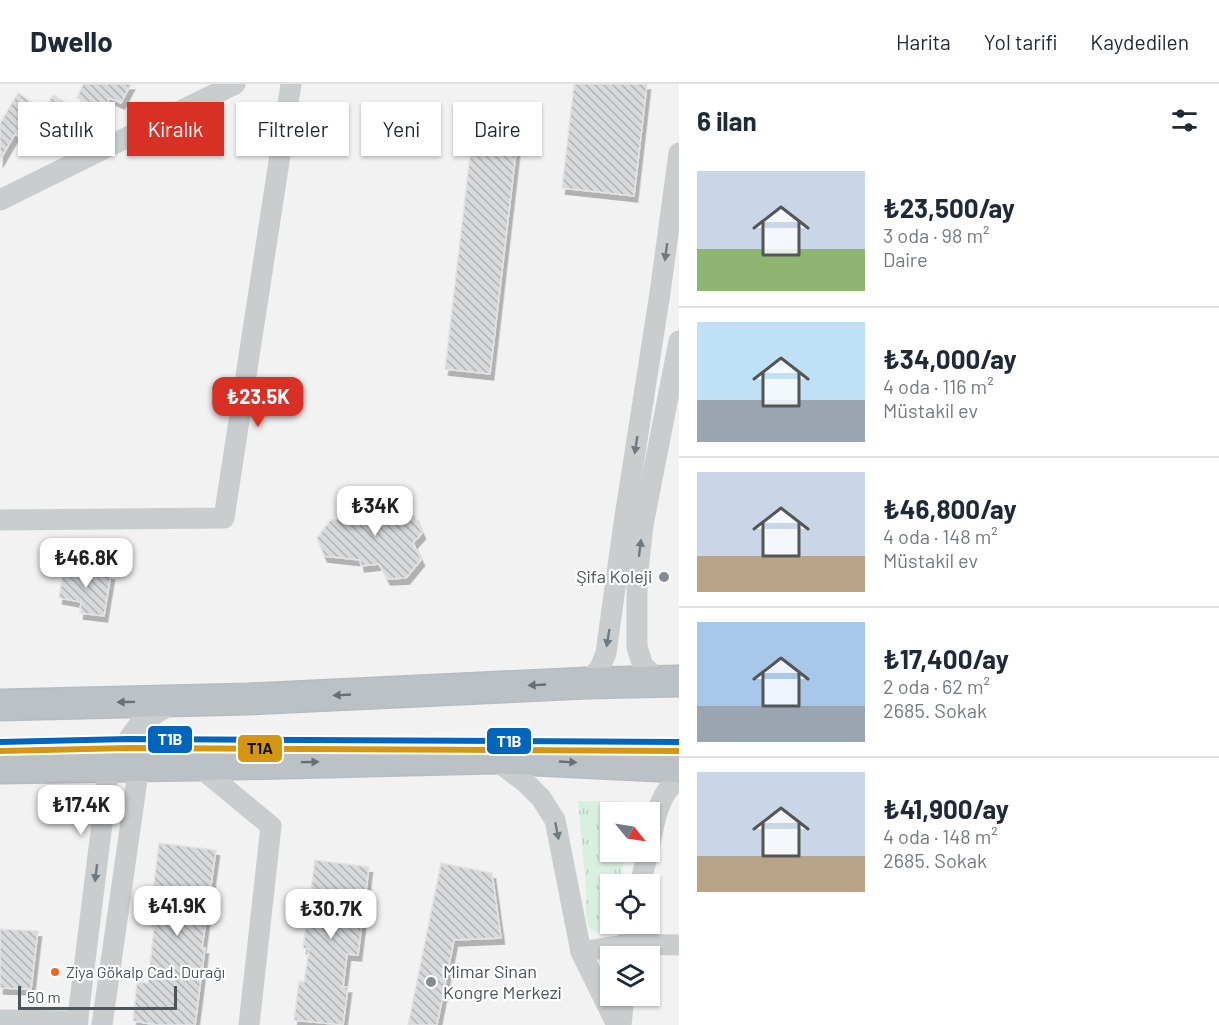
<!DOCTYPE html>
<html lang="tr">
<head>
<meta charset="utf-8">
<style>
	:root { --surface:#fff; --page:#f2f2f3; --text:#1f2937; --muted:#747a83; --line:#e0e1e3; --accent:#d93025 }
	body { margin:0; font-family:Barlow,sans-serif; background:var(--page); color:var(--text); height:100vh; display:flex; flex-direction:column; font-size:22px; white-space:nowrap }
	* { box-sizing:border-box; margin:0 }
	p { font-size:20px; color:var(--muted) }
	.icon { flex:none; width:33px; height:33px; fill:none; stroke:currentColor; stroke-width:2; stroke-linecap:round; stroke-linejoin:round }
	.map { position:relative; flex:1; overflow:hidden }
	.sheet { display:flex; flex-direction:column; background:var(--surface); width:540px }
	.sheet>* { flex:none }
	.banner { position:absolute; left:18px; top:18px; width:570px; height:54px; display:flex; gap:12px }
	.needle { width:39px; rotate:120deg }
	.tools { position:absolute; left:600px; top:718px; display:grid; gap:12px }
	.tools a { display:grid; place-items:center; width:60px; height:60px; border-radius:0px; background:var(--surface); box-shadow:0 2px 4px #0004; font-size:30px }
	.scale { position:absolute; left:18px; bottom:15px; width:159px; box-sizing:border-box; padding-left:6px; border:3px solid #4a555d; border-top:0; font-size:16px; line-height:21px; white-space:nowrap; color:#4a555d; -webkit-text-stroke:4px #fff; paint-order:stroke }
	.price { position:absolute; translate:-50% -51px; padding:0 14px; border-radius:12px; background:#fff; color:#222; font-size:20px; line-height:39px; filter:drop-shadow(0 2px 3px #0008) }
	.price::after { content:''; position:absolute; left:50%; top:36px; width:18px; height:14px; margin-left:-9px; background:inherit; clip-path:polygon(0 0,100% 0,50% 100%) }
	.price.on { background:var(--accent); color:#fff }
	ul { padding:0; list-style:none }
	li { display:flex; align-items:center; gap:18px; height:150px; padding:0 18px }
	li+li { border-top:2px solid var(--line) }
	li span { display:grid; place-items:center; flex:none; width:168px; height:120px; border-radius:0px; color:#555 }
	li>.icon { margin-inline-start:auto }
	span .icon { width:72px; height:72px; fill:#fffc; stroke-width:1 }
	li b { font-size:26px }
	h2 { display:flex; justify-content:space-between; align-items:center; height:72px; padding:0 18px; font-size:26px }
	.tag { padding:0 21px; border-radius:0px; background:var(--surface); box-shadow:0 2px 4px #0004; font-size:21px; line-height:54px }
	.tag.on { background:var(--accent); color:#fff }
	header { display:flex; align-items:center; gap:36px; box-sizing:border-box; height:84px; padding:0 30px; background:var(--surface); border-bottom:2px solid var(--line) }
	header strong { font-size:28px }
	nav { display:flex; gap:33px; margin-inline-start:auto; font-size:21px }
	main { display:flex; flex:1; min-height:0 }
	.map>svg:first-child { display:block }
	.grass { fill:url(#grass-tufts) }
	.building { fill:url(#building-back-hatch); stroke:#e4e4e5; stroke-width:1.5; filter:url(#shadow) }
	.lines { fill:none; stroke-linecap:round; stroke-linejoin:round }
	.highway-casing { stroke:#b7bcc0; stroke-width:33 }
	.minor { stroke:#cacdce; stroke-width:21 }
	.highway { stroke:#bcc1c5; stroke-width:30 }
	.tram-1-casing { stroke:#fff; stroke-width:10 }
	.tram-2-casing { stroke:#fff; stroke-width:10 }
	.tram-1 { stroke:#0065bd; stroke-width:6 }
	.tram-2 { stroke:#d49613; stroke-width:6 }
	.oneway { fill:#70797f }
	.oneway2 { fill:#667077 }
	.poi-dot { fill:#858c91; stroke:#fff; stroke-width:2 }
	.bus-dot { fill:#f26522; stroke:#fff; stroke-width:2 }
	.labels { text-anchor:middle; stroke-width:4.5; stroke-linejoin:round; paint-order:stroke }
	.bus-label { font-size:16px; fill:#4a555d; stroke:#fff; text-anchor:start }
	.poi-label { font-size:18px; fill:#4a555d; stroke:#fff; text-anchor:end }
	.line-badge { stroke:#fff; stroke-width:2 }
	.badge-label { font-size:16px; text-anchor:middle; font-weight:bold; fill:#fff }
	.pale-badge-label { font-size:16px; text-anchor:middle; font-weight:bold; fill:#111 }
</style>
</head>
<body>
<header>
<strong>Dwello</strong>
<nav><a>Harita</a><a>Yol tarifi</a><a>Kaydedilen</a></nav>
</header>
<main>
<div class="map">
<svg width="679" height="941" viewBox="0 0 679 941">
	<defs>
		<pattern id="grass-tufts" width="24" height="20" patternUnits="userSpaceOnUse" patternTransform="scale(1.5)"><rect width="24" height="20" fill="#d9efe1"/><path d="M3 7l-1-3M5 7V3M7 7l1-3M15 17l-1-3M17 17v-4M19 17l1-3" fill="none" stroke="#bccfc3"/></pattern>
		<pattern id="building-back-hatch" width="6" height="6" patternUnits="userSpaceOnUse" patternTransform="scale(1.5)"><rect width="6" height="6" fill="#d8d9db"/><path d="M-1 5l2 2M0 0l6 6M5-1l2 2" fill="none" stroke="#b1b3b5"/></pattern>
		<filter id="shadow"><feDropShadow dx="3.5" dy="6" stdDeviation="0" flood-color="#0004"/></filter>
	</defs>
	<rect width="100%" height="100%" fill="#f2f2f2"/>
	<polygon class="grass" points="578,717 636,718 633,729 610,729 610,768 626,768 619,801 610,801 611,840 608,845 602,849 595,848 589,843 586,832 586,803"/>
	<g class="building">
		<polygon points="83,0 131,0 121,19 110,14 102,28 77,14"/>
		<polygon points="574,0 647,0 634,112 562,104"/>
		<polygon points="18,9 44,25 53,11 67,19 48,50 36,43 27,57 15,50 0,76 0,39"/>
		<polygon points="474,37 519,42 490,290 445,285"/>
		<polygon points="401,411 402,431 414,431 422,449 413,459 421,476 406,494 387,495 379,480 361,482 360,476 324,472 317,454 330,436 344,435 352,423 368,426 378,412"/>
		<polygon points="64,482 111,490 104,532 80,529 81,518 59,514"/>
		<polygon points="159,759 216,766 202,864 205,864 195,941 157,941 133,937 137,898 148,899 154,844 151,843 154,799"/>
		<polygon points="315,776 369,783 358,871 347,870 343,903 348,903 343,941 294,936 299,897 304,898 309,865 303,864"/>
		<polygon points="441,779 492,789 501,854 454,856 437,941 408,941"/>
		<polygon points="0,845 38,847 31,905 0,904"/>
	</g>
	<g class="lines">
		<defs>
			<g id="highway">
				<polyline points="0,621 248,615 587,599 679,597"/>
				<polyline points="0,684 197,681 493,674 679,683"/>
			</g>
		</defs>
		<use href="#highway" class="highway-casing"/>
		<g class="minor">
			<polyline points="0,116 235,0"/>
			<polyline points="0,436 224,434 291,0"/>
			<polyline points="661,597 643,582 637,563 637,496 643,441 679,257"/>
			<polyline points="587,599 600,584 606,569 624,439 660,209 679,69"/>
			<polyline points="493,674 526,699 541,714 555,736 581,868 617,941"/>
			<polyline points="197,681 271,742 249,941"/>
			<path d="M650,760C654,739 659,707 679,696"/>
			<polyline points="640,801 648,768"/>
			<polyline points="581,868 629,860 679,861"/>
			<polyline points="628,872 631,840"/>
			<polyline points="0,936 78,937"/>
			<polyline points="77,941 109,683 140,639 175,618"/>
			<polyline points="102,941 139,682"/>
			<polyline points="621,941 624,912"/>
		</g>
		<use href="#highway" class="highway"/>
		<defs>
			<polyline id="tram-1" points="0,658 128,655 679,658"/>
			<polyline id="tram-2" points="0,667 128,664 679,667"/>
		</defs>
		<use href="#tram-1" class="tram-1-casing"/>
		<use href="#tram-2" class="tram-2-casing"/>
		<use href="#tram-1" class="tram-1"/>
		<use href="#tram-2" class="tram-2"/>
	</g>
	<defs><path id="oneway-solid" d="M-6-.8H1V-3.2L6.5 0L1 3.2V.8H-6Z" transform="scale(1.5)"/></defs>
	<g class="oneway">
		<use href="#oneway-solid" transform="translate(666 168) rotate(98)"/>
		<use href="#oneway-solid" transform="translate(636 361) rotate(99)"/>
		<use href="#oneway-solid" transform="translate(640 464) rotate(-83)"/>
		<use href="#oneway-solid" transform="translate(608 554) rotate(99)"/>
		<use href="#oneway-solid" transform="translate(557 747) rotate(79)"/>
		<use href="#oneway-solid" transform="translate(96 789) rotate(97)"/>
	</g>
	<g class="oneway2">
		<use href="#oneway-solid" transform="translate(537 601) rotate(177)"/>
		<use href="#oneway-solid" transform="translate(342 611) rotate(177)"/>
		<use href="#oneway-solid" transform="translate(126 618) rotate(179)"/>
		<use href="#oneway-solid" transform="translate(310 678) rotate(-1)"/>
		<use href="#oneway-solid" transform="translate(568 678) rotate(3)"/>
	</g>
	<g class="poi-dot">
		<circle cx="664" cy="493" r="6"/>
		<circle cx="431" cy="898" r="6"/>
	</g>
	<circle class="bus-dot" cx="55" cy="888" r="5"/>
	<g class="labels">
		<g class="bus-label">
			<text x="66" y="894">Ziya Gökalp Cad. Durağı</text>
		</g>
		<g class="poi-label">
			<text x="652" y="499">Şifa Koleji</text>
			<text x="443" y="894" text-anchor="start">Mimar Sinan<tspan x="443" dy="21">Kongre Merkezi</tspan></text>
		</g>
	</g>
	<g class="line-badge">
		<rect x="147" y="641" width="46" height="29" rx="6" fill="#0065bd"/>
		<rect x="486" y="643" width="46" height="28" rx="6" fill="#0065bd"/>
		<rect x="237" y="650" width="46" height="29" rx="6" fill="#d49613"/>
	</g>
	<g class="badge-label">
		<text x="170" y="661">T1B</text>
		<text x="509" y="663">T1B</text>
	</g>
	<g class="pale-badge-label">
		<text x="260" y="670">T1A</text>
	</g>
</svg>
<div class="tools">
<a><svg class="needle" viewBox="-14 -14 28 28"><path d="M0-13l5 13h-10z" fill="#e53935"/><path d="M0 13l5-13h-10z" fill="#747a83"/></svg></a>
<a><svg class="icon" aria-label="locate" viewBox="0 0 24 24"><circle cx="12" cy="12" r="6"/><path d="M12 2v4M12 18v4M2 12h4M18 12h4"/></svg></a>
<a><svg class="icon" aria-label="layers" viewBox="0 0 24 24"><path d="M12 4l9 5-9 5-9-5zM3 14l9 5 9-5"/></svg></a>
</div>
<div class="scale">50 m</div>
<b class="price on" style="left:258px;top:344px">₺23.5K</b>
<b class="price" style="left:375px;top:453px">₺34K</b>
<b class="price" style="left:86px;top:505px">₺46.8K</b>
<b class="price" style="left:81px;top:752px">₺17.4K</b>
<b class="price" style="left:177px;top:853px">₺41.9K</b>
<b class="price" style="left:331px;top:856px">₺30.7K</b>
<div class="banner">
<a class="tag">Satılık</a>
<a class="tag on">Kiralık</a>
<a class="tag">Filtreler</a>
<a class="tag">Yeni</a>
<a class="tag">Daire</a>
</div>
</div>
<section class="sheet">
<h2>6 ilan<svg class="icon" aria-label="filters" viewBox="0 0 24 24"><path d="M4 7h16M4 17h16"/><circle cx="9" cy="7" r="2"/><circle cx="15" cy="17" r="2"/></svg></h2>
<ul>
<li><span style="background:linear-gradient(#c9d6e8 65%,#8fb573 0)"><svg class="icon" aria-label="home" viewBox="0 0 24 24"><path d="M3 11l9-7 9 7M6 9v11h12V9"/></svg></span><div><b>₺23,500/ay</b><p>3 oda · 98 m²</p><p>Daire</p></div></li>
<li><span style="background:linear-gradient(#bfe0f5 65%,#9aa5b1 0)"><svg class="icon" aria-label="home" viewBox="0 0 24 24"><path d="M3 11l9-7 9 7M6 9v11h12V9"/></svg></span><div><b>₺34,000/ay</b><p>4 oda · 116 m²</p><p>Müstakil ev</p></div></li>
<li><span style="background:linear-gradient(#c9d6e8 70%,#b9a48a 0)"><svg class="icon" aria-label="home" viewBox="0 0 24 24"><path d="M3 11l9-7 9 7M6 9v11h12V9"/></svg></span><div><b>₺46,800/ay</b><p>4 oda · 148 m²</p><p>Müstakil ev</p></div></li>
<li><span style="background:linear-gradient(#a9c7e8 70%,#9aa5b1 0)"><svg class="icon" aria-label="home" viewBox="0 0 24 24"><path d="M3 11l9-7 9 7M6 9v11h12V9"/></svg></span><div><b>₺17,400/ay</b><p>2 oda · 62 m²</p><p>2685. Sokak</p></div></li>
<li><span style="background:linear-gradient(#c9d6e8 70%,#b9a48a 0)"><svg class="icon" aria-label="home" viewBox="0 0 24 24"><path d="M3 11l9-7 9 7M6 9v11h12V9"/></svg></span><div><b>₺41,900/ay</b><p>4 oda · 148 m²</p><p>2685. Sokak</p></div></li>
</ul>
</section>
</main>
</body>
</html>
